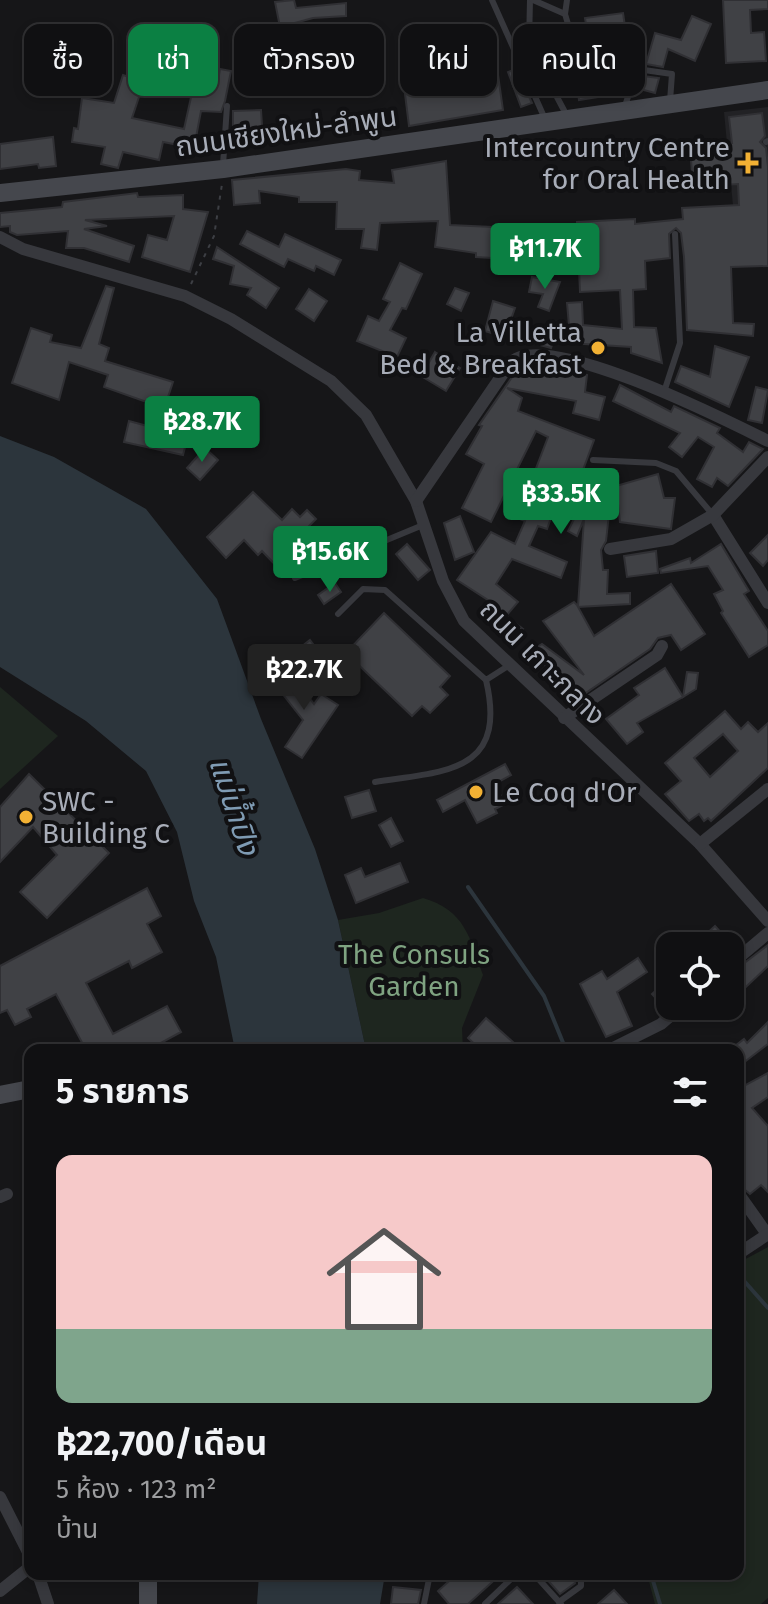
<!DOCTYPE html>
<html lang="th">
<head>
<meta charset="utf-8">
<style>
	:root { --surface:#101012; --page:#1e1e20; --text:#f1f3f6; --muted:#9c9d9f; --line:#303032; --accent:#0b8043 }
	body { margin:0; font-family:"Fira Sans","Noto Sans Thai",sans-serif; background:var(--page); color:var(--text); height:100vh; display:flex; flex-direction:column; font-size:30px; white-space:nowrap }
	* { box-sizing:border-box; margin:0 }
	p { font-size:26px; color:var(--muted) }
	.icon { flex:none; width:44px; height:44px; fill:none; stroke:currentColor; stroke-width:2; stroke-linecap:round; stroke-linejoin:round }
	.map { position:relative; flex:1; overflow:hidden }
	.drawer { position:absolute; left:24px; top:1044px; width:720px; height:536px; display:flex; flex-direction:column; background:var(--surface); border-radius:16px; box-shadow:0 4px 12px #0003,0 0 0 2px var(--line) }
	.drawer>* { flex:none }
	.banner { position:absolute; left:24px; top:24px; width:720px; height:72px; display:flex; gap:16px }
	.tools { position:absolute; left:656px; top:932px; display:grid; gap:16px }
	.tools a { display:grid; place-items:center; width:88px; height:88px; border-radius:16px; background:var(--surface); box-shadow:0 4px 12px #0003,0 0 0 2px var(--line); font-size:40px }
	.price { position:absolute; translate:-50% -68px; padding:0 18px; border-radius:8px; background:var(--accent); color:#fff; font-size:26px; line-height:52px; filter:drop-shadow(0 2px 4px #0008) }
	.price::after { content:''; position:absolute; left:50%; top:48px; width:24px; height:18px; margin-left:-12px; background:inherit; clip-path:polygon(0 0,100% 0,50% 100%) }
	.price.on { background:#222; color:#fff }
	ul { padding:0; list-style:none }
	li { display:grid; align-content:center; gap:16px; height:424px; padding:0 32px }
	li+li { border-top:2px solid var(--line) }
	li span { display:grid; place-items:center; height:248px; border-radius:16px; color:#555 }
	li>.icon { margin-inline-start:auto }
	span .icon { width:144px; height:144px; fill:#fffc; stroke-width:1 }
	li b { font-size:34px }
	h2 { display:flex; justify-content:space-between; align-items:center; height:96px; padding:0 32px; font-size:34px }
	.chip { padding:0 28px; border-radius:16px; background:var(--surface); box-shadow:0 4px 12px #0003,0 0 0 2px var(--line); font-size:28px; line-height:72px }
	.chip.on { background:var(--accent); color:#fff }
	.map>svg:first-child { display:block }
	.built { fill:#222225 }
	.green { fill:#1e261f }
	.water { fill:#2c353c }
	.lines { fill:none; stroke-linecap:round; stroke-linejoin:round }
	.stream { stroke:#2c353c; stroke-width:4 }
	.building { fill:#404145; stroke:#303034; stroke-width:2; fill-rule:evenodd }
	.path { stroke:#3d3f44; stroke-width:2; stroke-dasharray:4 6; stroke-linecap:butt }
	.lane { stroke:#37383d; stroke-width:6 }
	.street { stroke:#37383d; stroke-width:12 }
	.secondary { stroke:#45474d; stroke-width:18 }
	.poi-dot { fill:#f2b134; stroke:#111113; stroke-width:3 }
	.labels { text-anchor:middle; stroke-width:8; stroke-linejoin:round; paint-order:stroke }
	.street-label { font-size:28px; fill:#a8adb8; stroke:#111113 }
	.poi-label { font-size:28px; fill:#a8adb8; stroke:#111113; text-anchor:end }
	.park-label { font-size:28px; fill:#7fa381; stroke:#111113 }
	.water-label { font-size:30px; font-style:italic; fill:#7f9bb3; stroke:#111113 }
</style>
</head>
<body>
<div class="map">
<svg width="768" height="1604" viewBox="0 0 768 1604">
	<rect width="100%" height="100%" fill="#161618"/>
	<polygon class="built" points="768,107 768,213 734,216 724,112"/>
	<g class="green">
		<polygon points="0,687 58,736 0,789"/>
		<path d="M423,898C465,910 470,938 483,975L462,1028L463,1050H366L338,920L379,913Z"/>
		<polygon points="768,1247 768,1598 761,1604 655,1604 647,1574 738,1574 738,1263"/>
	</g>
	<g class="water">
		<polygon points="0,436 54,457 146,509 217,599 261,719 315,849 338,920 366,1050 235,1050 216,957 194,901 177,832 146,771 86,721 0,667"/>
		<polygon points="259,1574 385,1574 380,1604 257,1604"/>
	</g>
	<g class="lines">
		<g class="stream">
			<polyline points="468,887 544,996 566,1050"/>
			<polyline points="738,1274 768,1308"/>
			<polyline points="651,1574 660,1604"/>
		</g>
	</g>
	<g class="building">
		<polygon points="294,0 296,8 346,3 346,16 313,18 280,27 275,2"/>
		<polygon points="723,0 768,0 768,9 750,10 751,33 764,32 766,61 726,63"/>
		<polygon points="623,13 627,40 635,40 636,63 613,63 617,94 579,100 576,80 599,76 597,36 588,37 585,18"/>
		<polygon points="692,16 711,24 695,61 668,49 663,67 646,64 655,33 681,40"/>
		<polygon points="136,34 184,40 182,59 134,53"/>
		<polygon points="220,69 231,71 225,101 221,112 201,111 194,148 163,142 159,160 123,152 118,168 101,164 105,147 72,142 74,128 78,129 82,98 114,103 123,75 144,82 132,118 184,129 197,70 219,75"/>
		<polygon points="516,69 532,103 521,107 508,72"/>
		<polygon points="498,75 503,110 409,126 405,94 462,86 462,81"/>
		<polygon points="643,76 659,78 655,93 640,89"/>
		<polygon points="261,110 263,141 233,143 233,111"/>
		<polygon points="762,113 765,136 760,142 766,148 768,167 768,266 731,267 733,323 754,324 753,336 687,330 684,257 681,233 676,228 669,234 670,258 645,261 646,289 633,290 634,327 656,328 662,363 631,353 631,347 553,342 551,348 529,342 533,328 570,337 567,303 582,302 583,325 622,329 620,290 580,292 577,222 635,219 635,224 683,219 682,208 739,205 738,184 693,187 690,146 732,143 729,117"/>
		<polygon points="53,137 56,166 39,168 38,164 0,169 0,144"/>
		<polygon points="446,161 450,225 513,228 511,259 476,257 476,253 435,247 438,221 380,223 377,250 361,248 364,229 336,229 337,202 299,202 299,197 259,191 260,203 234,205 232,180 346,169 360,171 359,180 394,183 392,170"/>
		<polygon points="137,193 138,197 183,195 183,209 208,212 190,272 142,257 148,235 167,240 174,216 85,220 107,226 84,229 134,246 129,262 84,248 66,248 68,231 17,235 10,232 10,226 0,227 0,213 62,207 63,202"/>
		<polygon points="247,231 279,247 285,234 341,260 334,275 316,266 314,271 288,259 284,267 240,244"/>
		<polygon points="217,247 279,288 266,308 247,295 251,288 230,284 234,266 213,259"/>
		<polygon points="400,263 422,274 406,309 402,308 390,330 406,338 397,357 357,341 368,316 379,321 390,302 383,299"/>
		<polygon points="532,277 560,282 549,311 538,307 543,294 529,292"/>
		<polygon points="106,286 114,288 99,344 109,348 105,361 173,382 168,397 196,405 183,455 124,442 129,421 166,431 172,411 104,387 108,375 69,362 59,400 12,383 31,328 52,335 50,342 81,348"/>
		<polygon points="455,288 469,293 461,311 447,304"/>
		<polygon points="309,289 327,301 314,321 296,309"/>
		<polygon points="493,301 515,308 509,325 502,323 498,335 485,331"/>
		<polygon points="715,346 749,357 729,407 675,382 681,366 710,377"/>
		<polygon points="435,352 460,368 446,391 421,376"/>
		<polygon points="529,365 546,374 548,366 587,375 585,392 605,397 599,420 573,413 576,401 507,388 522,398 518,411 594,440 583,470 607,480 604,488 612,487 606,541 601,550 603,570 608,570 607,594 630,593 630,604 578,607 594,636 671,584 705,634 681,650 671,635 658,638 650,649 571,703 534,649 542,644 584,675 543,621 574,602 578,606 584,519 577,536 568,531 577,513 556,504 547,529 538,526 529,546 567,562 561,578 512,559 496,584 518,602 506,616 523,629 513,643 485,618 497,606 457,580 491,532 515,544 525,521 517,518 548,437 536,431 491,522 462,508 484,464 466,454 482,426 479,425 517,370"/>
		<polygon points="620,385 671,412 674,406 720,428 717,433 743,452 749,442 763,449 728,486 717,478 712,487 697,479 714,447 698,437 682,457 669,447 680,433 613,401"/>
		<polygon points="756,387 768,390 762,423 748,420"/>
		<polygon points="205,448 218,460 200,480 187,468"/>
		<polygon points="658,474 664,498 675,498 671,529 620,522 616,486"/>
		<polygon points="253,492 282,520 292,509 300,517 307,510 316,519 309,526 313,531 302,541 311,551 286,576 262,551 258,555 244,540 226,558 207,537"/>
		<polygon points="460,516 474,552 455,560 444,523"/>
		<polygon points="768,535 768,560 763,566 750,553"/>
		<polygon points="407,544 430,570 418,580 396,554"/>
		<polygon points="721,544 749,591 744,594 768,631 768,645 749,657 721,613 723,611 714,594 723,590 708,566 661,573 660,569 690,558 691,563"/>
		<polygon points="656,551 658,573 627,577 624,556"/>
		<polygon points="335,583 341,592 324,604 318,595"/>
		<polygon points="384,613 450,676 440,687 448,695 430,713 422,706 412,716 346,653"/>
		<polygon points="310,640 332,669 322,676 301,647"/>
		<polygon points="285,666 314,704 321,694 338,705 302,758 285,747 303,720 270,678"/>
		<polygon points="665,668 683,697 637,723 643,732 627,744 606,719 639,695 634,688"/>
		<polygon points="687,672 698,673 696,689 683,697"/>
		<path d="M725,711L741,729L748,722L758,732L768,723V768L711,821L708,818L704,821L699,814L689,821L665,794L681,781L665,763ZM723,734L738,751L710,777L694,758Z"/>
		<polygon points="505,764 511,775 495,784 505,804 495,809 497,813 477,823 465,800 443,812 437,800"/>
		<polygon points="29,774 109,853 47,918 20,892 57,855 33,827 0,862 0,807"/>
		<polygon points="369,790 376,811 352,818 345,797"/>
		<polygon points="391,818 403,841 391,847 379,825"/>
		<polygon points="400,863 408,882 356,903 345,875 361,868 365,877"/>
		<polygon points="147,888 161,916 147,924 162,952 132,968 129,961 86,983 113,1034 167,1006 181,1032 148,1050 86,1050 56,994 27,1009 31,1017 15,1025 7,1010 0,1013 0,966"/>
		<polygon points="715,926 724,936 710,946 703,937"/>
		<polygon points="768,945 768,966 730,1002 730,974"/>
		<polygon points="638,958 647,972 617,992 632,1026 606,1037 580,984 602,971 607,979"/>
		<polygon points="661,986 670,996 670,1004 665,1008 652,994"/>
		<polygon points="486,1018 513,1042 506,1050 481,1050 468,1038"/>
		<polygon points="768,1022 768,1044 738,1067 735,1046 744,1039 747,1043"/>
		<polygon points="768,1073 768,1097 752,1108 768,1126 768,1192 761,1185 750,1194 738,1184 738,1126 743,1122 738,1116 738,1089"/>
		<polygon points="457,1574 501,1574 468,1604 449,1604 438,1591"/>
		<polygon points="542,1574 572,1574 575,1583 560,1594"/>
		<polygon points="393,1587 421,1590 418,1604 391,1604"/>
		<polygon points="517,1587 533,1604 498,1604"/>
		<polygon points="614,1590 627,1604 598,1604"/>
	</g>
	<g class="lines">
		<polyline class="path" points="191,284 214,236 222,184"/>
		<g class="lane">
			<polyline points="492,0 545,119"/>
			<polyline points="530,0 529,44 567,116"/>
			<polyline points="533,0 565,14 574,44 567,70 547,83"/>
			<polyline points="565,14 567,0"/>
			<polyline points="625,106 637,69 672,74 670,101"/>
			<polyline points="766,142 768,141"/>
			<polyline points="223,165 227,106"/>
			<polyline points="664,392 680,343 675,234"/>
			<polyline points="593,460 656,463 676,471 713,515"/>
			<polyline points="295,578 423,525"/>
			<polyline points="338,614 363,589 385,590 486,680 508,666"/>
			<path d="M375,782C444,771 508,774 486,680"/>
			<polyline points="534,1574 561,1604"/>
			<polyline points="559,1602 581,1586 581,1574"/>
			<polyline points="424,1604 430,1574"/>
			<polyline points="485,1604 516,1574"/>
		</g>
		<g class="street">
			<polyline points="0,237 23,249 185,296 231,319 331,381 366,415 416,501 443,581 464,621 700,844 768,921"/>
			<path d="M416,501L511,362C547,329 728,421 768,441"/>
			<polyline points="713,515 768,603"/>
			<polyline points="610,549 671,539 713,515 768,457"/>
			<polyline points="564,718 657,655 662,646"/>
			<polyline points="700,844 768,789"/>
			<polyline points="730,965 768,933"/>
			<polyline points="609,1050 661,1024 682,1006"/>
			<polyline points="738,1193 767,1234"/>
			<polyline points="0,1197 7,1194"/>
			<polyline points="738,1254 768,1234"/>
			<polyline points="0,1497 30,1556"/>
			<polyline points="38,1574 48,1604"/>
			<polyline points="0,1591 30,1567"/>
		</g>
		<g class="secondary">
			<polyline points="0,193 223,169 768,90"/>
			<polyline points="0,1095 30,1089"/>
			<polyline points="148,1574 148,1604"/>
		</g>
	</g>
	<g class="poi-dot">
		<path d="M744 151h8v8h8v8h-8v8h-8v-8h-8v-8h8z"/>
		<circle cx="598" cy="348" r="8"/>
		<circle cx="476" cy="792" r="8"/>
		<circle cx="26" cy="817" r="8"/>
	</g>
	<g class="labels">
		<g class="street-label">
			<text transform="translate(286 131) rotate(-8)" y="10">ถนนเชียงใหม่-ลำพูน</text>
			<text transform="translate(543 662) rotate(45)" y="10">ถนน เกาะกลาง</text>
		</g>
		<g class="poi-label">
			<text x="730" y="157">Intercountry Centre<tspan x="730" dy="32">for Oral Health</tspan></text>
			<text x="582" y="342">La Villetta<tspan x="582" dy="32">Bed &amp; Breakfast</tspan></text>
			<text x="492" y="802" text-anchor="start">Le Coq d'Or</text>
			<text x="42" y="811" text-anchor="start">SWC -<tspan x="42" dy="32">Building C</tspan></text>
		</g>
		<g class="park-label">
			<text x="414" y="964">The Consuls<tspan x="414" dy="32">Garden</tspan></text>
		</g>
		<g class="water-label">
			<text transform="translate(234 806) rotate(72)" y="10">แม่น้ำปิง</text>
		</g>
	</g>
</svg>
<div class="tools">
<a><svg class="icon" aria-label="locate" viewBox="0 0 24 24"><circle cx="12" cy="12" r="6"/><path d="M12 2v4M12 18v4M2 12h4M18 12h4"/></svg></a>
</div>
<b class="price" style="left:545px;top:291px">฿11.7K</b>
<b class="price" style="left:202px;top:464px">฿28.7K</b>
<b class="price" style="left:561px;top:536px">฿33.5K</b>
<b class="price" style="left:330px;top:594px">฿15.6K</b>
<b class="price on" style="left:304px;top:712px">฿22.7K</b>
<div class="banner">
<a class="chip">ซื้อ</a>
<a class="chip on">เช่า</a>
<a class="chip">ตัวกรอง</a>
<a class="chip">ใหม่</a>
<a class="chip">คอนโด</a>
</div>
<section class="drawer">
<h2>5 รายการ<svg class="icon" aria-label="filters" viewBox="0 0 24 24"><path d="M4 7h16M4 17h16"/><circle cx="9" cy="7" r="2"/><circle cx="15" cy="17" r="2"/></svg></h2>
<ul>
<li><span style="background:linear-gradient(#f6c9c9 70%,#7fa58c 0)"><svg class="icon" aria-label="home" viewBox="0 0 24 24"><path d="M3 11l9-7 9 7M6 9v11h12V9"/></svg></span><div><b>฿22,700/เดือน</b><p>5 ห้อง · 123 m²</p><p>บ้าน</p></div></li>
</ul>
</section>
</div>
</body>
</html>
